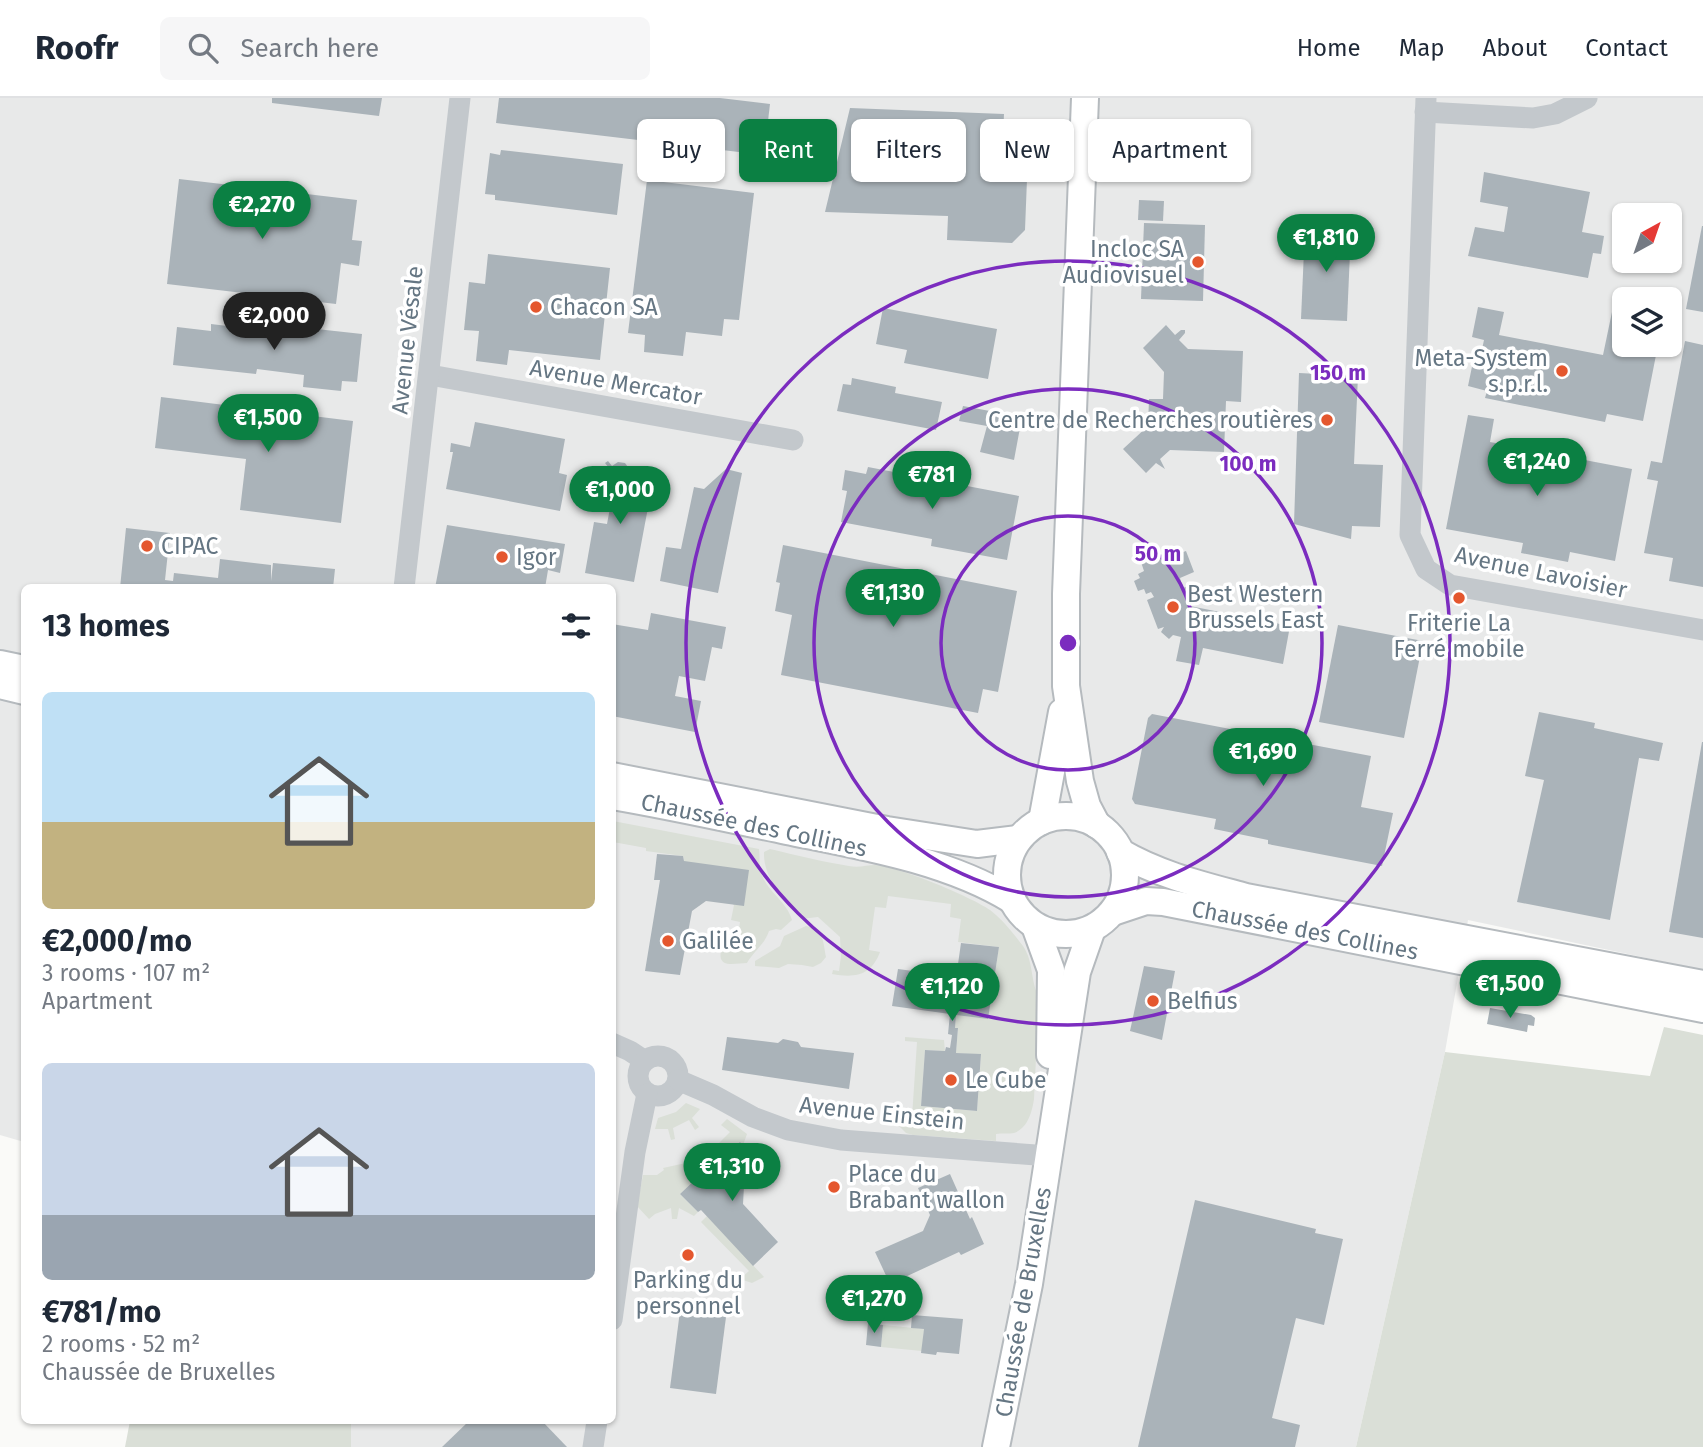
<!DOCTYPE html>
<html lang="en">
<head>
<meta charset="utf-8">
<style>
	:root { --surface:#fff; --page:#f6f6f7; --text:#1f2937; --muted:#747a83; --line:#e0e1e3; --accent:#0b8043 }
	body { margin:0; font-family:"Fira Sans",sans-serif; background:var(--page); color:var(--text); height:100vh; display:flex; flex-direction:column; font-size:26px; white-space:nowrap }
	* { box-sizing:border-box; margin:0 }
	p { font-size:23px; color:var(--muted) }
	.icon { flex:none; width:38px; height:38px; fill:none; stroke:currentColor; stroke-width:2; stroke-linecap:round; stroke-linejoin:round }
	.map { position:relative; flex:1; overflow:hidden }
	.sheet { position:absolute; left:21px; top:486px; width:595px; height:840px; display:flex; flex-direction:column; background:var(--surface); border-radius:10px; box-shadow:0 2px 5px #0004 }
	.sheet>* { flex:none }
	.top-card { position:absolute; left:637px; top:21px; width:665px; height:63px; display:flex; gap:14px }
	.needle { width:46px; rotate:40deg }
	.controls { position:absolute; left:1612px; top:105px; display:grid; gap:14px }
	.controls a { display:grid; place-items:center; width:70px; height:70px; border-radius:10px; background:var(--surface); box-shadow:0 2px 5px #0004; font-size:35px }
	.price { position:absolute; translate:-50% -60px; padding:0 16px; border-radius:24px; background:var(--accent); color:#fff; font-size:23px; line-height:46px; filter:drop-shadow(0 2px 4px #0008) }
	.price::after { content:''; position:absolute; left:50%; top:42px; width:21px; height:16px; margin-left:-10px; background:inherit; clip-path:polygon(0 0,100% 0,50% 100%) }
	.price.current { background:#222; color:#fff }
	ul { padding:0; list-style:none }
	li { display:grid; align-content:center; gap:14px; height:371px; padding:0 21px }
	li span { display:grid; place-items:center; height:217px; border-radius:10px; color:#555 }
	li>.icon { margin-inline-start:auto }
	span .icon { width:126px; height:126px; fill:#fffc; stroke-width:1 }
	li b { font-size:30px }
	h2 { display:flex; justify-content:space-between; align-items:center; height:84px; padding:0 21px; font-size:30px }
	.chip { padding:0 24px; border-radius:10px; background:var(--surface); box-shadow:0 2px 5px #0004; font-size:24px; line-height:63px }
	.chip.current { background:var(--accent); color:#fff }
	header { display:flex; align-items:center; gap:42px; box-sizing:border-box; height:98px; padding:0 35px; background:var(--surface); border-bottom:2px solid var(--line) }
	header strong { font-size:33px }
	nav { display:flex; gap:38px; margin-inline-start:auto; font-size:24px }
	.search { width:490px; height:63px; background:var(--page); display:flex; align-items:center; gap:18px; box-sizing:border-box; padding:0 24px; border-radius:10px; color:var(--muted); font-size:26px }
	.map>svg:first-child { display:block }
	.built { fill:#e8e9e9; fill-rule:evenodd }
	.green { fill:#dadfd7 }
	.building { fill:#aab3b9 }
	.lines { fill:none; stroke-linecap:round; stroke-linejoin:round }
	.major-casing { stroke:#b5babe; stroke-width:30 }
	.minor { stroke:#c3c8cc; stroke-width:21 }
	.major { stroke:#fff; stroke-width:26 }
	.ring { fill:none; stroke:#7b2cbf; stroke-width:3.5 }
	.poi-dot { fill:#e4572e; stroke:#fff; stroke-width:2.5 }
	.labels { text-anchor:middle; stroke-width:7; stroke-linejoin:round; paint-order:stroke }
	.poi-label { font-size:23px; fill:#657683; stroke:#fff; text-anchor:start }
	.street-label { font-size:23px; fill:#657683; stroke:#fff }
	.centre { fill:#7b2cbf; stroke:#fff; stroke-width:3.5 }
	.ring-label { font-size:21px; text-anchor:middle; font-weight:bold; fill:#7b2cbf; stroke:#fff; stroke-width:7; stroke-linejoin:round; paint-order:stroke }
</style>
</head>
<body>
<header>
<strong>Roofr</strong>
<div class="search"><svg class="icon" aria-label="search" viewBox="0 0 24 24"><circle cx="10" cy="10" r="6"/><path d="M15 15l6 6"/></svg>Search here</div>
<nav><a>Home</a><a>Map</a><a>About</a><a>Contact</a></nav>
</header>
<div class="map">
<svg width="1703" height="1349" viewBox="0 0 1703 1349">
	<rect width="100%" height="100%" fill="#fafaf8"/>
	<path class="built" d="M0,0H1703V872L1468,822L1445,954L1356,1349H351V1323H612V490H24V1044L0,1037ZM1624,117H1670V163H1624ZM1624,201H1670V247H1624Z"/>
	<g class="green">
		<path d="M613,723L759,751C760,758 759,767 761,774C766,793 787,803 792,822L781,832L776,831L769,833C765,846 754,853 747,865C736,865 717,871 721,853H736L740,824L731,822L734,807L684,763L683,758L646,753V750L613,744Z"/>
		<path d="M770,751C796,757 823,764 849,768C859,770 867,767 875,767C897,768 972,799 990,812C1002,821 1014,836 1023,848C1034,864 1030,883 1039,899L1034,1001C1032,1014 1028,1030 1014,1035C1009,1036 1002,1035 996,1036V1043L913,1037L906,1035L898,1027L899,1019H912L917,944L905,943V939L944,942L945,953L925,952L921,1008L977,1013L981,957L956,955L958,931L955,930L956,917L988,921L999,849L958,844L961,821L950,819L951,806L888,798L886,810L875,809L869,852L880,854C871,878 855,880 832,876L833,872L839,873L841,858L840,839L818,819L801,821C785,800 763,782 764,754Z"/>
		<path d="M806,828C824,832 823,843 826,859L821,865L813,869L802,867L788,866L779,870L755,868V863L780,848L784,838Z"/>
		<polygon points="1664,929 1703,937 1703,1349 1356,1349 1445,954 1650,978"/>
		<polygon points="686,1005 700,1011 692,1020 699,1029 695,1032 689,1022 673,1030 675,1041 671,1042 668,1031 655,1031 658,1020 676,1014"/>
		<polygon points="727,1021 747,1036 743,1047 740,1044 701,1080 699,1078 680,1096 698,1114 694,1118 679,1110 677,1121 672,1121 671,1110 655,1116 649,1121 637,1108 643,1077 657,1077 664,1072 663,1070 695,1063 690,1052 694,1050 700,1060 711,1053 730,1034 721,1027"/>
		<polygon points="707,1118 764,1179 752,1185 740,1181 749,1173 701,1124"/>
		<polygon points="883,1227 924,1231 922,1253 881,1249"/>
		<polygon points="130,1323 351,1323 351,1349 125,1349"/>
	</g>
	<g class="building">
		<polygon points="272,0 382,0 379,18 272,5"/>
		<polygon points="499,0 720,0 770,6 764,57 496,25"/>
		<polygon points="850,10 1004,16 1001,79 1027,81 1025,132 1012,145 947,142 948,118 825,114"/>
		<polygon points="501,52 623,66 617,117 495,102 495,97 485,96 490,55 500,57"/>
		<polygon points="1484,74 1590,94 1582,134 1604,138 1601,156 1593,155 1588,180 1468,158 1475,129 1504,134 1508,109 1480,104"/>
		<polygon points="179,81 357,102 352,142 362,143 359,168 341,165 336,206 167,186"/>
		<polygon points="647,82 754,95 739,222 724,221 722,238 686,234 683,258 644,254 645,237 628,235"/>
		<polygon points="1139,102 1164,103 1163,123 1138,122"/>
		<polygon points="1144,125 1205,127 1203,203 1141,201"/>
		<polygon points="1702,128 1703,128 1703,214 1686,211"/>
		<polygon points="1305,130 1351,132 1347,223 1301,221"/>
		<polygon points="488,156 610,170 600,262 509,252 507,267 476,263 479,233 464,232 469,184 485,186"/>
		<polygon points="1478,209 1504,214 1499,237 1603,257 1612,214 1624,216 1624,247 1658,247 1643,323 1607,316 1605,324 1485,300 1487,293 1468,288 1475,254 1481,256 1484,242 1472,239"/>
		<polygon points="883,210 997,231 988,281 904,265 907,252 876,246"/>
		<polygon points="262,225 362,236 357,284 342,283 341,293 303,289 304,277 257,271 256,276 173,267 177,229 211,233 211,226 261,232"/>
		<polygon points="1166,227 1175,237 1181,232 1185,232 1185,235 1179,242 1188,251 1243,253 1241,304 1226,303 1224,354 1170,352 1160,361 1165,371 1156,365 1146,375 1123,351 1148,328 1149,301 1163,301 1164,274 1143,250"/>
		<polygon points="1685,243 1703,247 1703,489 1669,483 1673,460 1644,455 1658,383 1647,381 1651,363 1662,365"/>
		<polygon points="1299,275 1358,278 1354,366 1383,367 1380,429 1352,428 1351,441 1294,426"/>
		<polygon points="852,280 896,289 895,295 942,304 936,332 837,313 843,286 851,287"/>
		<polygon points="161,299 353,323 341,425 240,412 246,361 155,350"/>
		<polygon points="963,308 1022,319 1014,362 980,354 987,328 959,323"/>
		<polygon points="1468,317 1494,321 1490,344 1632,371 1615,463 1570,454 1568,464 1521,455 1523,445 1446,431"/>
		<polygon points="475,324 565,341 559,375 567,377 560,413 446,391 453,354 450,354 451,345 470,349"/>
		<polygon points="608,363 612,368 618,364 625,365 630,372 628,378 653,383 634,484 585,475 594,424 607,426 614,389 607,388 602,381 603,374 609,370 605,365"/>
		<polygon points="868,369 1019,398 1007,462 931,448 932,441 841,424 847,393 842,392 845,372 866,376"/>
		<polygon points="726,371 742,375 718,495 660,483 666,449 681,451 694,389 704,391"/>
		<polygon points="447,427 565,446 560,475 548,472 545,490 435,490"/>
		<polygon points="126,430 170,435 165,482 173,483 174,475 218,480 220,461 271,467 271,483 273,465 335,471 333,490 120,490"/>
		<polygon points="783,447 1017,493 998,594 983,591 978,615 781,577 792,517 775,513 780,485 776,484"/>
		<polygon points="1171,453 1172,458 1186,453 1194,474 1180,480 1183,490 1188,488 1192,498 1188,500 1190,508 1290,528 1283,566 1203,550 1199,567 1176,563 1181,539 1173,537 1169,541 1161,534 1164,529 1158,531 1147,502 1154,499 1151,494 1146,496 1144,491 1138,493 1134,483 1140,480 1138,476 1144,473 1141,464"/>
		<polygon points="651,515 726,529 722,551 712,549 705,583 679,578 675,598 701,603 695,634 612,618 612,526 648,532"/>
		<polygon points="1338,527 1423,543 1404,640 1319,624"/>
		<polygon points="1539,614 1595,625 1594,630 1663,645 1659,663 1639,660 1610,822 1517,804 1544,682 1525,678"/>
		<polygon points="1152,616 1371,658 1361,709 1393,715 1382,768 1268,746 1268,742 1214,731 1216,721 1135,706 1132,701 1148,620"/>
		<polygon points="1702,644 1703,644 1703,840 1669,834"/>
		<polygon points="657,756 683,758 684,763 749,772 744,808 706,803 692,813 680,877 645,873 660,782 654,782"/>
		<polygon points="961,845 999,849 988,921 956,917 955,930 958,930 956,955 981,956 977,1013 921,1008 925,952 945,953 946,949 950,950 952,937 948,936 950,916 892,908 898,871 950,878 957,873"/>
		<polygon points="1144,868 1175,873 1162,942 1130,933"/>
		<polygon points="1490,910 1531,917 1535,920 1534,928 1528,927 1527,934 1487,926"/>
		<polygon points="727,939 778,945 783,941 798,944 801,949 854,955 849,991 722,972"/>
		<polygon points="740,1044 763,1069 744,1088 743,1106 778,1144 753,1168 701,1112 698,1114 680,1096 699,1078 701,1080"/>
		<polygon points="950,1076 970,1121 972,1119 984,1146 961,1157 959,1154 890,1186 875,1154 923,1133 930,1117 918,1090"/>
		<polygon points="1195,1102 1316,1131 1315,1135 1343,1141 1324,1227 1296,1220 1272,1320 1300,1327 1295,1349 1138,1349"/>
		<polygon points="680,1213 726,1219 716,1296 670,1290"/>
		<polygon points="912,1217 963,1221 959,1256 937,1254 936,1257 921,1255 924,1231 911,1230"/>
		<polygon points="868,1225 883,1227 881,1249 866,1247"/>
		<polygon points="469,1323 542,1323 567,1349 442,1349"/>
	</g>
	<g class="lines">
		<defs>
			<g id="major">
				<polyline points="1085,0 1066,496 1066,588 1080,683 1087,708 1097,727"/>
				<polyline points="0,566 24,571"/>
				<polyline points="0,587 24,593"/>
				<polyline points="612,678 887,732 977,746 1018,741"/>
				<path d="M612,698C671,708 729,721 787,733C861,748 947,762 1012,802"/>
				<circle cx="1066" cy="777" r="59"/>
				<polyline points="1042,723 1062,614"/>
				<path d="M1120,754C1159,777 1202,787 1246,799L1703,886"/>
				<polyline points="1113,814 1146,803 1163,804 1703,911"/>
				<polyline points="1035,828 1051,872 1050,957"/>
				<polyline points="996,1349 1029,1186 1077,874 1092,831"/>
			</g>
		</defs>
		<use href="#major" class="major-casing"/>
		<g class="minor">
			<polyline points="1426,0 1410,437 1426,471 1450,487 1703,532"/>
			<polyline points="1425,14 1533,20 1555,16 1587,0"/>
			<polyline points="430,277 793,342"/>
			<polyline points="404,490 460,0"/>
			<polyline points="612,945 630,953 645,963"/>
			<circle cx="658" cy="978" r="20"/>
			<polyline points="678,982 713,997 753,1019 788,1032 841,1042 1049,1058"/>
			<polyline points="612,1222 635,1054 647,996"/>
			<polyline points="593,1349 597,1323"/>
		</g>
		<use href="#major" class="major"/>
	</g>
	<g class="ring">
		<circle cx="1068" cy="545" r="127"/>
		<circle cx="1068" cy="545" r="254"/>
		<circle cx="1068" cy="545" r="382"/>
	</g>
	<g class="poi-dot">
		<circle cx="1198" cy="164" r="7"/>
		<circle cx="536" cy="209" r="7"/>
		<circle cx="1562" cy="273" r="7"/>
		<circle cx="1327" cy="322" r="7"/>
		<circle cx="147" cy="448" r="7"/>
		<circle cx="502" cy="459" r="7"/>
		<circle cx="1459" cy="500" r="7"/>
		<circle cx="1173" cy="509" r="7"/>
		<circle cx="668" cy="843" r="7"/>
		<circle cx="1153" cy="903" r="7"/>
		<circle cx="951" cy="982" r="7"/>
		<circle cx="834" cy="1089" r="7"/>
		<circle cx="688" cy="1157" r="7"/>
	</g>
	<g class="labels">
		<g class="poi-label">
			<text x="1184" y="159" text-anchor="end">Incloc SA<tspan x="1184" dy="26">Audiovisuel</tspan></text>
			<text x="550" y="217">Chacon SA</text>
			<text x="1548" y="268" text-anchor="end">Meta-System<tspan x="1548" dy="26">s.p.r.l.</tspan></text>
			<text x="1313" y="330" text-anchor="end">Centre de Recherches routières</text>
			<text x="161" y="456">CIPAC</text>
			<text x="516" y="467">Igor</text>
			<text x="1187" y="504">Best Western<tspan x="1187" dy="26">Brussels East</tspan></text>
			<text x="1459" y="533" text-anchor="middle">Friterie La<tspan x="1459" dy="26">Ferré mobile</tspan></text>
			<text x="682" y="851">Galilée</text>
			<text x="1167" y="911">Belfius</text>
			<text x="965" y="990">Le Cube</text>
			<text x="848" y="1084">Place du<tspan x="848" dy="26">Brabant wallon</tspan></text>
			<text x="688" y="1190" text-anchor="middle">Parking du<tspan x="688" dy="26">personnel</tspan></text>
		</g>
		<g class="street-label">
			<text transform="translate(407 242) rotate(-84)" y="8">Avenue Vésale</text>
			<text transform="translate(616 284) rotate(10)" y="8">Avenue Mercator</text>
			<text transform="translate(1541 474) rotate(12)" y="8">Avenue Lavoisier</text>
			<text transform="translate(754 727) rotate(12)" y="8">Chaussée des Collines</text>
			<text transform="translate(1305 832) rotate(11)" y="8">Chaussée des Collines</text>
			<text transform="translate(882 1015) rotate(6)" y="8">Avenue Einstein</text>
			<text transform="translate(1023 1204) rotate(-80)" y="8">Chaussée de Bruxelles</text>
		</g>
	</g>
	<circle cx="1068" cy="545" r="10" class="centre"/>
	<g class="ring-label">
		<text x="1338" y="282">150 m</text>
		<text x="1248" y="373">100 m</text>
		<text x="1158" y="463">50 m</text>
	</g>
</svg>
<div class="controls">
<a><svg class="needle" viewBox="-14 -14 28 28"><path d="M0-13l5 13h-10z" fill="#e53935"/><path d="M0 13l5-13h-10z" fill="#747a83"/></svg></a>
<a><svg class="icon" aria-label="layers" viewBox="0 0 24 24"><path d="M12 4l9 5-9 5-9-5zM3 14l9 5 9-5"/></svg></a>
</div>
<b class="price" style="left:262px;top:143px">€2,270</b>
<b class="price" style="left:1326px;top:176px">€1,810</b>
<b class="price current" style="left:274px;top:254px">€2,000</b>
<b class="price" style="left:268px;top:356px">€1,500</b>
<b class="price" style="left:1537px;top:400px">€1,240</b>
<b class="price" style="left:932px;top:413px">€781</b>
<b class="price" style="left:620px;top:428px">€1,000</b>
<b class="price" style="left:893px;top:531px">€1,130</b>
<b class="price" style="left:1263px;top:690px">€1,690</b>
<b class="price" style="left:1510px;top:922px">€1,500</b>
<b class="price" style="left:952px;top:925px">€1,120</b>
<b class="price" style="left:732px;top:1105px">€1,310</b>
<b class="price" style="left:874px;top:1237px">€1,270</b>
<div class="top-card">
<a class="chip">Buy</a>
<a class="chip current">Rent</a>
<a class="chip">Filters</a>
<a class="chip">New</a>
<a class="chip">Apartment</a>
</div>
<section class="sheet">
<h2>13 homes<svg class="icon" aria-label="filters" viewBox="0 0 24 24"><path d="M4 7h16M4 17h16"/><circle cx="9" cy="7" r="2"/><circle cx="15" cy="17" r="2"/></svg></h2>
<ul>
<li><span style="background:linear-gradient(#bfe0f5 60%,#c2b280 0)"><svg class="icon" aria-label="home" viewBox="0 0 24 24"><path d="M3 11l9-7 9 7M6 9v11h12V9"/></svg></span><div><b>€2,000/mo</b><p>3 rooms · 107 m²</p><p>Apartment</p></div></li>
<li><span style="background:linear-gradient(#c9d6e8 70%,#9aa5b1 0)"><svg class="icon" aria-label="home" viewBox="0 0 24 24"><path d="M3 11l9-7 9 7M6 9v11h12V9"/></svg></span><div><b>€781/mo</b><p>2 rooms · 52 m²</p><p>Chaussée de Bruxelles</p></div></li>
</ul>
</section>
</div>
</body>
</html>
